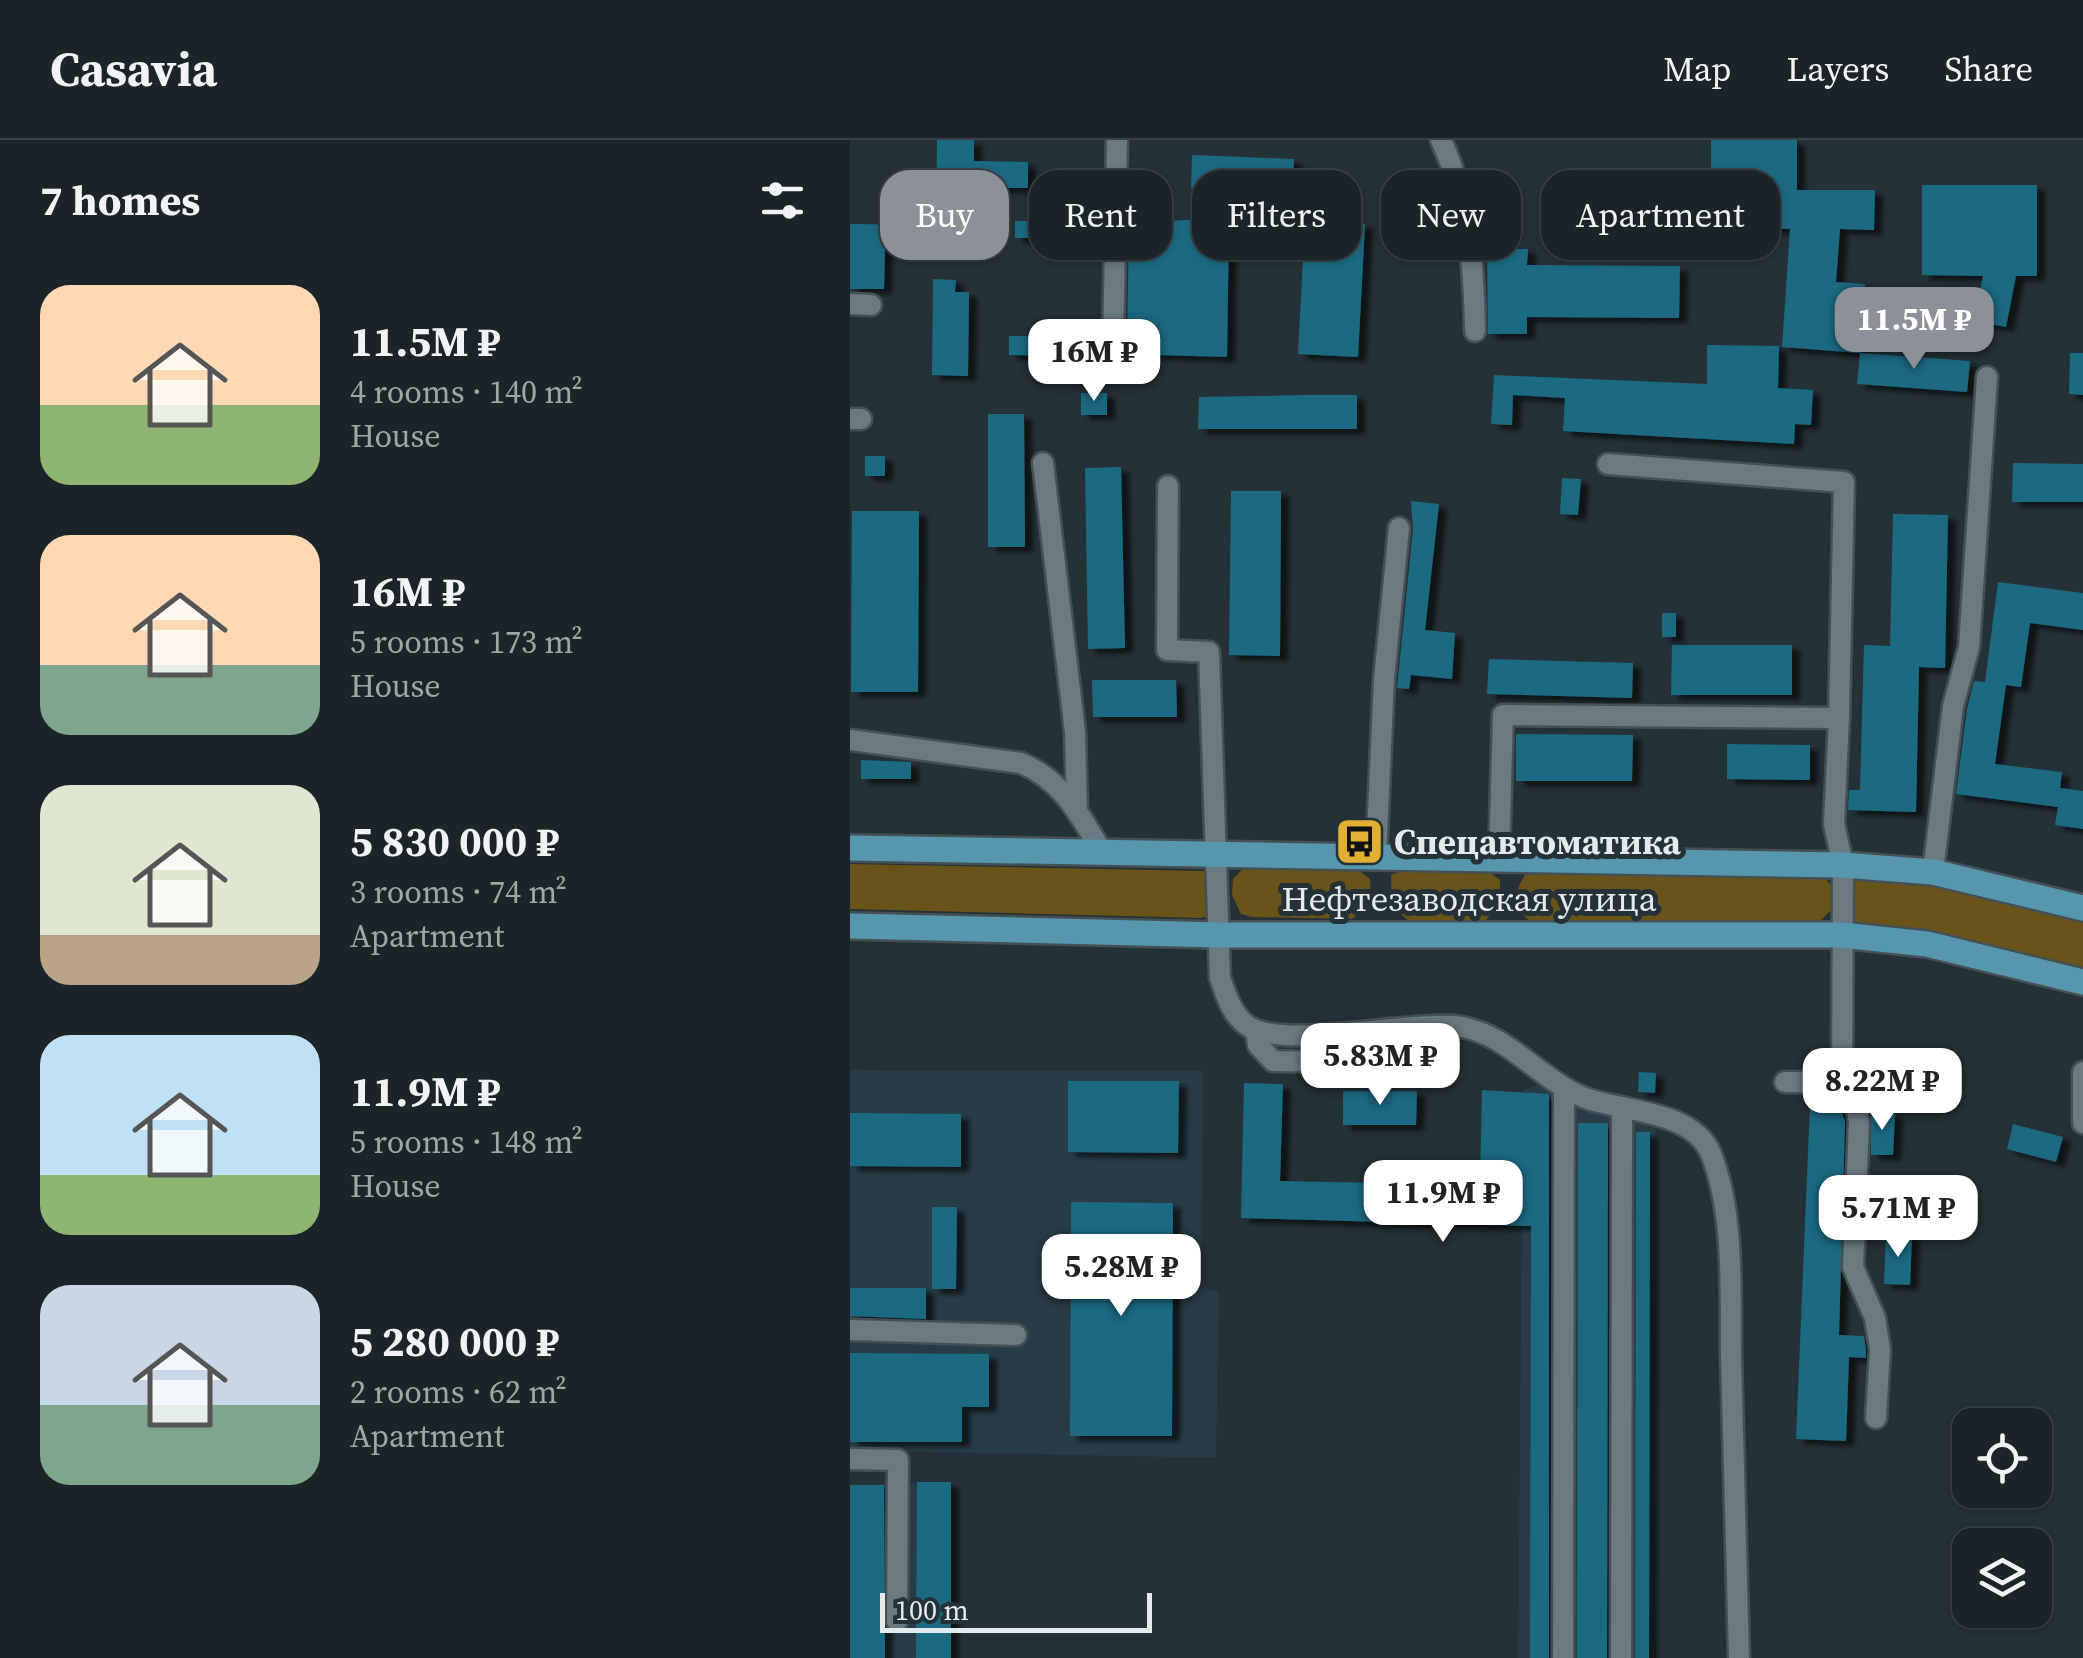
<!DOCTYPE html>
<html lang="en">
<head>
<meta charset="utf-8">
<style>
	:root { --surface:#1b2529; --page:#283135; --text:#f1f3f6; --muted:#a0a5a8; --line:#394246; --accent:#8c9099 }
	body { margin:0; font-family:"Source Serif 4",serif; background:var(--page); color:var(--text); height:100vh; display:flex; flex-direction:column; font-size:38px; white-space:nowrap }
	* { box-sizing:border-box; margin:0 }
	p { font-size:32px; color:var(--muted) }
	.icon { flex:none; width:55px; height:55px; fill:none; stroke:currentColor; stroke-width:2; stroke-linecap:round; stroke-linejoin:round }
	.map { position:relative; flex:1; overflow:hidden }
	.drawer { display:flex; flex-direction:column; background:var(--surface); width:850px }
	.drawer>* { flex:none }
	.banner { position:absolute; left:30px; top:30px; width:950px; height:90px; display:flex; gap:20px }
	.fabs { position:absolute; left:1102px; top:1268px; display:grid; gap:20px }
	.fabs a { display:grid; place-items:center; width:100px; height:100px; border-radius:20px; background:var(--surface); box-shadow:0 2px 8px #0004,0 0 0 2px var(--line); font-size:50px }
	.scale { position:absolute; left:30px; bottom:25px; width:272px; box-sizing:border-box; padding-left:10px; border:5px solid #e2ebee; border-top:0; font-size:28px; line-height:35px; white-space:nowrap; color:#e2ebee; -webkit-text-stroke:8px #243137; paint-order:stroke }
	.price { position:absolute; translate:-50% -85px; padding:0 22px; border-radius:20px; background:#fff; color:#222; font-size:32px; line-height:65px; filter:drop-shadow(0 2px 5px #0008) }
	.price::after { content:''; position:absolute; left:50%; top:60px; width:30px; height:22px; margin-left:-15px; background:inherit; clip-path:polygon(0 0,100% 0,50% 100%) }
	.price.selected { background:var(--accent); color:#fff }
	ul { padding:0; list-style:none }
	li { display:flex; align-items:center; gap:30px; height:250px; padding:0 40px }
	li span { display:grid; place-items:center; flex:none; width:280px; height:200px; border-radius:30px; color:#555 }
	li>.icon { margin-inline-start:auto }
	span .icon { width:120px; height:120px; fill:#fffc; stroke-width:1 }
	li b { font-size:42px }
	h2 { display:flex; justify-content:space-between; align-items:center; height:120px; padding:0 40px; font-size:42px }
	.chip { padding:0 35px; border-radius:30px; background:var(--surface); box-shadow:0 2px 8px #0004,0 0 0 2px var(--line); font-size:35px; line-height:90px }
	.chip.selected { background:var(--accent); color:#fff }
	header { display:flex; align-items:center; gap:60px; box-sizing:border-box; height:140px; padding:0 50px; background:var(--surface); border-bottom:2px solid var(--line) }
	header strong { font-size:48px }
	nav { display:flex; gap:55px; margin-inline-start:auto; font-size:35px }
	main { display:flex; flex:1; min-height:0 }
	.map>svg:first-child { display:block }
	.built { fill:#273c45 }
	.green { fill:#6a5318 }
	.building { fill:#1d6982; filter:url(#shadow) }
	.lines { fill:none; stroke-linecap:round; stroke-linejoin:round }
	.minor-casing { stroke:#445054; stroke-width:25 }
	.major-casing { stroke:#445054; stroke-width:30 }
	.minor { stroke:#6a7a80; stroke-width:20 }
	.major { stroke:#5797ae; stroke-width:25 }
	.labels { text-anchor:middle; stroke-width:10; stroke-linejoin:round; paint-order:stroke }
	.poi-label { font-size:35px; font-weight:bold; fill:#e2ebee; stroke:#243137; text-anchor:start }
	.street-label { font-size:35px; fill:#e2ebee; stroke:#243137 }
</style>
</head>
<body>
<header>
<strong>Casavia</strong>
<nav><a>Map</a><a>Layers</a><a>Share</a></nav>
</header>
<main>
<section class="drawer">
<h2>7 homes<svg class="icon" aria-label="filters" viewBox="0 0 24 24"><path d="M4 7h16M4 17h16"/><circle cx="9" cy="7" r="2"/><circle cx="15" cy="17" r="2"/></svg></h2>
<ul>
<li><span style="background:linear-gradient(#ffd9b3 60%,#8fb573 0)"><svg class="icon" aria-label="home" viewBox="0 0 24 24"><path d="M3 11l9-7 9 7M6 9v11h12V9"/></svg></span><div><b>11.5M ₽</b><p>4 rooms · 140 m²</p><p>House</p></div></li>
<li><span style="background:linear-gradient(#ffd9b3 65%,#7fa58c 0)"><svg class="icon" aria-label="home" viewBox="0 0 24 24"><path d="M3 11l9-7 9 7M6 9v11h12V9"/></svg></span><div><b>16M ₽</b><p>5 rooms · 173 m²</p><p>House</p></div></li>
<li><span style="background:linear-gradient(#dfe7d0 75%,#b9a48a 0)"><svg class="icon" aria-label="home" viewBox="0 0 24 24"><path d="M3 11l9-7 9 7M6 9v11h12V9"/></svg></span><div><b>5 830 000 ₽</b><p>3 rooms · 74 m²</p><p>Apartment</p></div></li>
<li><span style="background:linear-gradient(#bfe0f5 70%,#8fb573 0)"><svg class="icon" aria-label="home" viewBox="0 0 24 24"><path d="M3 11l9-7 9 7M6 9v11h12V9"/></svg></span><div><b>11.9M ₽</b><p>5 rooms · 148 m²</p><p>House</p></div></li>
<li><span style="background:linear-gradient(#c9d6e8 60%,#7fa58c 0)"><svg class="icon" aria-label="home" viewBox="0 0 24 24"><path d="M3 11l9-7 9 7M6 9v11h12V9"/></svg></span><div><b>5 280 000 ₽</b><p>2 rooms · 62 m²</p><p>Apartment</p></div></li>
</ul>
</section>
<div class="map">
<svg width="1233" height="1518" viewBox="0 0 1233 1518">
	<defs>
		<filter id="shadow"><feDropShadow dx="8" dy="5" stdDeviation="2.5" flood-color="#0009"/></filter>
	</defs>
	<rect width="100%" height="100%" fill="#243137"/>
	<g class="built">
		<polygon points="0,930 353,931 351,1148 369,1152 366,1318 0,1310"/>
		<polygon points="710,937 805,968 803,1518 668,1518 673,950"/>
		<polygon points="101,1342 101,1518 0,1518 0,1345"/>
	</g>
	<g class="green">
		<polygon points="0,724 352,731 358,732 361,775 351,778 0,769"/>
		<path d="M393,729H507L520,739C522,756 517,770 502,779L402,777L391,774L382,755L383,739Z"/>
		<polygon points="638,731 650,740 650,764 635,781 559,781 542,767 541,735 549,732"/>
		<path d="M687,732L973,735L982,747V769L965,786L680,781C663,769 664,751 675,735Z"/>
		<path d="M1016,738L1083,745L1233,782V830L1073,791L1004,783C997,769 996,754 1005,740Z"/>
	</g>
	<g class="building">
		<polygon points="87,0 124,0 124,21 178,22 178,48 124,48 124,112 35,109 34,149 0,149 0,84 86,85"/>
		<polygon points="861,0 947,0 947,50 1025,50 1024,90 990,89 986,142 1015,144 1010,213 932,207 940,89 728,86 728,49 861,50"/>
		<polygon points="342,15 444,19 442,54 410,52 410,36 383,35 382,49 341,48"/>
		<polygon points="1072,45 1187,45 1187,136 1166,136 1156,187 1124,181 1133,136 1072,135"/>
		<polygon points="337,80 379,81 377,217 273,214 277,205 279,83"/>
		<polygon points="165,81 243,82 243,98 165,98"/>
		<polygon points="455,81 515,84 508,217 448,214"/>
		<polygon points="637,109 678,109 677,125 830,126 829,178 677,177 677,194 638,194"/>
		<polygon points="83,139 106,140 105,152 119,152 118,236 82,235"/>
		<polygon points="159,196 225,196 225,216 159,215"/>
		<polygon points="857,205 929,206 928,248 963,250 961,285 945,284 944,304 713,291 715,258 663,255 662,285 641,284 644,235 857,244"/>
		<polygon points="1010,213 1120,221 1117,252 1007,244"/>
		<polygon points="1220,213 1233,213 1233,255 1219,254"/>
		<rect x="231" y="253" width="26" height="22"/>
		<polygon points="458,255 507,255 507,289 348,289 349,257"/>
		<polygon points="138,274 174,274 175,407 138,407"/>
		<rect x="15" y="316" width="20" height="20"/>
		<polygon points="1163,323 1233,324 1233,362 1162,362"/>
		<polygon points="271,327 275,508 238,509 235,328"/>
		<polygon points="712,338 731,339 728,375 710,374"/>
		<polygon points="381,351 431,351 430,516 379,515"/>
		<polygon points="561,361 589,364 575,490 605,493 602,539 561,535 559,549 547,548 563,389"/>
		<polygon points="2,371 69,371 68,552 1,552"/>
		<polygon points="1043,374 1098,375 1095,528 1069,527 1066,672 998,670 999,650 1010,650 1014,505 1040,506"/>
		<polygon points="1148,442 1233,453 1233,490 1180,483 1171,547 1156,545 1145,624 1212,632 1210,648 1233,651 1233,689 1205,685 1208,667 1106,654 1117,569 1124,541 1135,542"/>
		<rect x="812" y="473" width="14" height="24"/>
		<polygon points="822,505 942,505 942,555 821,555"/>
		<polygon points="639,519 783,523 782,558 637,554"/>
		<polygon points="242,540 326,540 327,577 243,577"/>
		<polygon points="666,594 783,595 782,641 666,641"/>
		<polygon points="877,604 960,605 960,640 877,639"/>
		<polygon points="11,620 61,622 61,639 11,639"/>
		<polygon points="789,932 806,933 805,953 788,952"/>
		<polygon points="218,941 329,941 328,1013 218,1012"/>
		<polygon points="394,943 433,944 430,1041 630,1045 632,950 699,954 699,1518 680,1518 681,1086 391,1078"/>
		<polygon points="493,951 567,951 566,985 493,985"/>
		<polygon points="960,965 990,966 995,982 989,1195 1014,1196 1016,1210 1016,1218 999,1217 996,1301 946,1299"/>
		<polygon points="1021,972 1045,973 1043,1015 1021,1015"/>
		<polygon points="0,973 111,974 111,1027 0,1026"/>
		<polygon points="728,983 758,983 757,1518 727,1518"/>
		<polygon points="1163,984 1213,997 1206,1022 1157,1009"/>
		<polygon points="786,992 800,992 799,1518 785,1518"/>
		<polygon points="1030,1038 1051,1038 1049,1094 1028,1093"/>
		<polygon points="221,1062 323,1063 322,1296 220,1296"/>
		<polygon points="82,1067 107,1067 106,1149 82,1149"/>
		<polygon points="1036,1094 1062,1095 1060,1145 1034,1144"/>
		<polygon points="0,1148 76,1148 76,1179 0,1176"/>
		<polygon points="0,1213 139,1214 139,1267 112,1267 112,1302 0,1302"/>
		<polygon points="67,1342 101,1342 101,1518 66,1518"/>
		<polygon points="0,1345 34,1345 35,1518 0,1518"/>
	</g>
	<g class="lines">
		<defs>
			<g id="minor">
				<path d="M591,0C619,61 624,125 625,191"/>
				<polyline points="0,164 21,165"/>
				<polyline points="263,205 267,0"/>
				<polyline points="0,279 11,279"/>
				<polyline points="193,323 225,592 227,669"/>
				<path d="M318,346L317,510L359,512L370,838C376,855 381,872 395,884C428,912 566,879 612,887C659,895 691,941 735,958C774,972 843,970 861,1014C885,1075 880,1151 881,1216C884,1317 886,1417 889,1518"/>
				<polyline points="989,578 984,684 993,725 992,949 1005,961 1009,981 1003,1127 1025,1178 1030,1209 1026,1278"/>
				<path d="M0,600L171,623C212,640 230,675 252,712"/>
				<polyline points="526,718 534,539 549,388"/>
				<polyline points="649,719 653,575 989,578 994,342 758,324"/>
				<polyline points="1083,732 1103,566 1119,507 1137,237"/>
				<polyline points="406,891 408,905 423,921 496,922"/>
				<polyline points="1233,932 1233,983"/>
				<polyline points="935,942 1022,943 1033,935 1048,935"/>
				<polyline points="0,1190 166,1195"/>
				<polyline points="0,1319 48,1320 47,1481"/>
				<polyline points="713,1518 714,950"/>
				<polyline points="771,1518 772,971"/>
			</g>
			<g id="major">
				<polyline points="0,708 993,725 1083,732 1233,768"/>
				<polyline points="0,786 369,795 991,795 1077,804 1233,842"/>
			</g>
		</defs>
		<use href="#minor" class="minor-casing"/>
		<use href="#major" class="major-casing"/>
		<use href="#minor" class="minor"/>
		<use href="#major" class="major"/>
	</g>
	<defs>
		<symbol id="bus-square" viewBox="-11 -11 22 22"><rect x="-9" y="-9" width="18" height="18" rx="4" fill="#dfb034" stroke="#243137"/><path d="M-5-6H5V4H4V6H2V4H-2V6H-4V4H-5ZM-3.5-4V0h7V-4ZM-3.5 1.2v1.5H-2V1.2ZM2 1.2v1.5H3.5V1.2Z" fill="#111"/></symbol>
	</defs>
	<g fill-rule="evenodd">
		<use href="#bus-square" x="482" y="674" width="55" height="55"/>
	</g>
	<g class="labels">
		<g class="poi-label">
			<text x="544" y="714">Спецавтоматика</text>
		</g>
		<g class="street-label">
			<text x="619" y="771">Нефтезаводская улица</text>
		</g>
	</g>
</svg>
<div class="fabs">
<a><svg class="icon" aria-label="locate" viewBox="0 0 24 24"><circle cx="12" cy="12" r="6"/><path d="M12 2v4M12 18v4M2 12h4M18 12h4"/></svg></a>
<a><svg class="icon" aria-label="layers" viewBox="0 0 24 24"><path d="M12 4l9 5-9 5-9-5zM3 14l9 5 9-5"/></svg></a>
</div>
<div class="scale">100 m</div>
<b class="price selected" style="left:1064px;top:232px">11.5M ₽</b>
<b class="price" style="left:244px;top:264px">16M ₽</b>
<b class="price" style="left:530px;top:968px">5.83M ₽</b>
<b class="price" style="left:1032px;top:993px">8.22M ₽</b>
<b class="price" style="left:593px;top:1105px">11.9M ₽</b>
<b class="price" style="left:1048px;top:1120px">5.71M ₽</b>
<b class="price" style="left:271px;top:1179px">5.28M ₽</b>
<div class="banner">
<a class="chip selected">Buy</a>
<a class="chip">Rent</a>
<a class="chip">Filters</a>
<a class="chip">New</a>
<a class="chip">Apartment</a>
</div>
</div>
</main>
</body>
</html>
